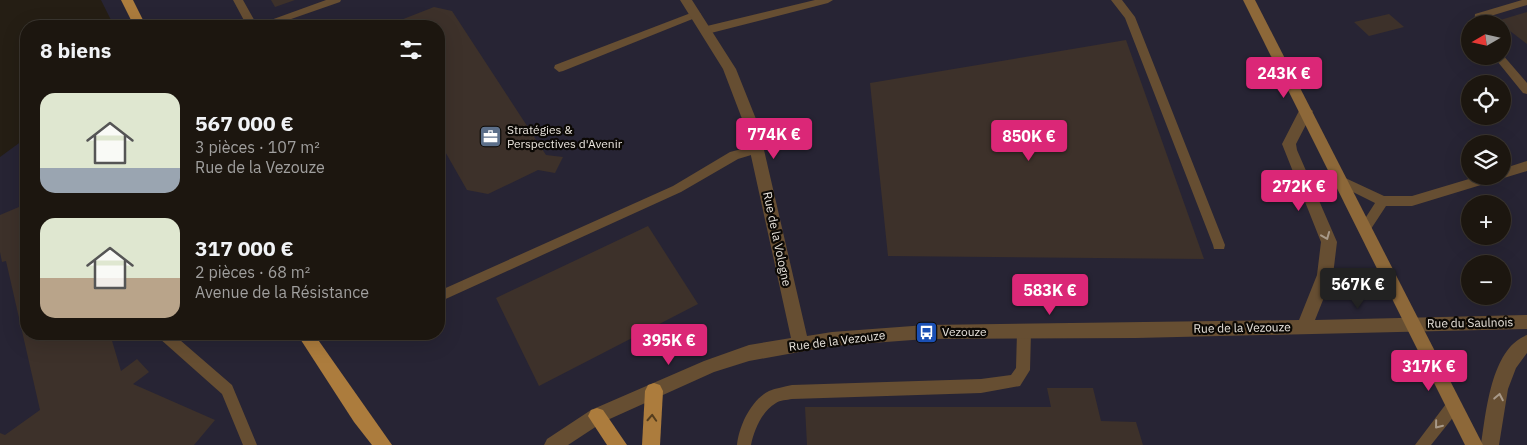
<!DOCTYPE html>
<html lang="fr">
<head>
<meta charset="utf-8">
<style>
	:root { --surface:#1c160f; --page:#251f18; --text:#f1f3f6; --muted:#a09f9e; --line:#3a352f; --accent:#db2777 }
	body { margin:0; font-family:"IBM Plex Sans",sans-serif; background:var(--page); color:var(--text); height:100vh; display:flex; flex-direction:column; font-size:19px; white-space:nowrap }
	* { box-sizing:border-box; margin:0 }
	p { font-size:16px; color:var(--muted) }
	.icon { flex:none; width:28px; height:28px; fill:none; stroke:currentColor; stroke-width:2; stroke-linecap:round; stroke-linejoin:round }
	.map { position:relative; flex:1; overflow:hidden }
	.panel { position:absolute; left:20px; top:20px; width:425px; height:320px; display:flex; flex-direction:column; background:var(--surface); border-radius:20px; box-shadow:0 5px 20px #0002,0 0 0 1px var(--line) }
	.panel>* { flex:none }
	.needle { width:32px; rotate:261deg }
	.tools { position:absolute; left:1461px; top:15px; display:grid; gap:10px }
	.tools a { display:grid; place-items:center; width:50px; height:50px; border-radius:50%; background:var(--surface); box-shadow:0 5px 20px #0002,0 0 0 1px var(--line); font-size:25px }
	.price { position:absolute; translate:-50% -42px; padding:0 11px; border-radius:5px; background:var(--accent); color:#fff; font-size:16px; line-height:32px; filter:drop-shadow(0 1px 2px #0008) }
	.price::after { content:''; position:absolute; left:50%; top:30px; width:15px; height:11px; margin-left:-8px; background:inherit; clip-path:polygon(0 0,100% 0,50% 100%) }
	.price.active { background:#222; color:#fff }
	ul { padding:0; list-style:none }
	li { display:flex; align-items:center; gap:15px; height:125px; padding:0 20px }
	li span { display:grid; place-items:center; flex:none; width:140px; height:100px; border-radius:15px; color:#555 }
	li>.icon { margin-inline-start:auto }
	span .icon { width:60px; height:60px; fill:#fffc; stroke-width:1 }
	li b { font-size:21px }
	h2 { display:flex; justify-content:space-between; align-items:center; height:60px; padding:0 20px; font-size:21px }
	.map>svg:first-child { display:block }
	.commercial { fill:#272434; fill-rule:evenodd }
	.building { fill:#3d312a }
	.lines { fill:none; stroke-linecap:round; stroke-linejoin:round }
	.lane { fill:#664e32; fill-rule:evenodd }
	.street { fill:#664e32; fill-rule:evenodd }
	.secondary { fill:#8d6839; fill-rule:evenodd }
	.primary { fill:#ac7c3d; fill-rule:evenodd }
	.oneway { stroke:#a89988 }
	.oneway2 { stroke:#543d1e }
	.labels { text-anchor:middle; stroke-width:4.5; stroke-linejoin:round; paint-order:stroke }
	.poi-label { font-size:12px; fill:#e9e4dd; stroke:#0c0905; text-anchor:start }
	.street-label { font-size:12px; fill:#e9e4dd; stroke:#0c0905 }
</style>
</head>
<body>
<div class="map">
<svg width="1527" height="445" viewBox="0 0 1527 445">
	<rect width="100%" height="100%" fill="#251e14"/>
	<path class="commercial" d="M101,0H1527V445H0V157L26,138V334H439V26H114ZM1470,24H1502V56H1470ZM1470,84H1502V116H1470ZM1470,144H1502V176H1470ZM1470,204H1502V236H1470ZM1470,264H1502V296H1470Z"/>
	<g class="building">
		<polygon points="271,0 295,0 275,7"/>
		<polygon points="434,7 452,11 546,155 563,157 555,173 538,170 488,194 467,190 439,141 439,26 370,26 374,22 388,25"/>
		<polygon points="1527,12 1527,44 1497,21"/>
		<polygon points="1389,14 1404,27 1369,36 1354,22"/>
		<polygon points="1126,40 1204,259 888,256 870,83"/>
		<polygon points="26,204 26,334 110,334 121,371 137,359 149,372 133,384 215,420 194,445 0,445 0,433 5,435 40,410 6,261 2,262 0,252 0,215"/>
		<polygon points="648,226 698,304 539,386 496,298"/>
		<polygon points="1047,388 1093,388 1101,421 1136,422 1143,445 807,445 805,407 1051,407"/>
	</g>
	<g class="lines">
		<g class="lane">
			<polygon points="233,0 243,0 257,25 326,0 341,0 340,2 271,26 247,26"/>
			<polygon points="815,0 833,0 828,3 707,34 702,30 707,26"/>
			<polygon points="1111,0 1122,0 1135,17 1225,245 1224,249 1214,249 1213,245 1125,18"/>
			<polygon points="1522,0 1527,0 1527,5 1484,18 1484,24 1474,24 1475,14"/>
			<polygon points="696,11 701,14 700,16 563,71 559,72 554,68 555,65"/>
			<polygon points="1502,54 1527,83 1527,94 1523,93 1493,56 1502,56"/>
			<polygon points="757,145 761,146 763,149 761,152 738,159 681,192 439,302 439,291 673,186 730,152"/>
			<polygon points="1527,161 1527,171 1412,206 1386,206 1369,232 1361,232 1359,228 1375,203 1337,184 1335,181 1341,176 1384,196 1412,196 1479,176 1502,176 1502,169"/>
			<path d="M1024,326L1029,328L1031,332L1030,370L1020,386L981,393L792,399C787,400 780,400 776,403C762,411 754,430 751,445H737C739,426 751,400 769,391C776,388 784,387 792,385L981,379L1011,375L1016,368L1017,332L1019,328Z"/>
			<polygon points="157,334 173,334 232,385 257,445 243,445 222,394 159,338"/>
			<polygon points="1454,398 1459,400 1461,405 1459,410 1431,445 1415,445 1449,400"/>
		</g>
		<g class="street">
			<polygon points="680,0 692,0 736,69 758,124 807,336 832,332 926,325 1299,320 1317,275 1321,242 1282,144 1301,107 1306,106 1313,111 1296,144 1297,150 1337,242 1333,275 1315,320 1527,315 1527,329 1136,338 926,339 832,346 749,361 714,372 603,422 568,445 544,445 547,439 591,410 704,361 749,345 791,338 744,124 723,69"/>
			<path d="M1527,335V353L1516,368L1508,389L1499,445H1481C1486,413 1491,348 1527,335Z"/>
		</g>
		<polygon class="secondary" points="1243,0 1255,0 1483,445 1465,445"/>
		<g class="primary">
			<polygon points="121,0 133,0 146,26 134,26"/>
			<polygon points="297,334 314,334 392,445 372,445 354,422"/>
			<polygon points="654,383 660,385 663,391 660,445 642,445 645,391 648,385"/>
			<polygon points="597,408 603,410 627,445 607,445 588,416 591,410"/>
		</g>
	</g>
	<defs><path id="oneway-chevron" d="M-2-3.5L2.5 0L-2 3.5" fill="none" stroke-width="1.6" stroke-linecap="round" stroke-linejoin="round" transform="scale(1.25)"/></defs>
	<g class="oneway">
		<use href="#oneway-chevron" transform="translate(1326 236) rotate(68)"/>
		<use href="#oneway-chevron" transform="translate(1499 397) rotate(-79)"/>
		<use href="#oneway-chevron" transform="translate(1438 425) rotate(129)"/>
	</g>
	<use class="oneway2" href="#oneway-chevron" transform="translate(652 418) rotate(-87)"/>
	<defs>
		<symbol id="office-square" viewBox="-11 -11 22 22"><rect x="-9" y="-9" width="18" height="18" rx="4" fill="#5c6f8a" stroke="#0c0905"/><path d="M-6-3h4V-5.5h4V-3h4V5H-6ZM-1-4.5V-3h2v-1.5ZM-6 0V1H6V0Z" fill="#fff"/></symbol>
		<symbol id="bus-square" viewBox="-11 -11 22 22"><rect x="-9" y="-9" width="18" height="18" rx="4" fill="#1a4fb4" stroke="#0c0905"/><path d="M-5-6H5V4H4V6H2V4H-2V6H-4V4H-5ZM-3.5-4V0h7V-4ZM-3.5 1.2v1.5H-2V1.2ZM2 1.2v1.5H3.5V1.2Z" fill="#fff"/></symbol>
	</defs>
	<g fill-rule="evenodd">
		<use href="#office-square" x="478" y="124" width="25" height="25"/>
		<use href="#bus-square" x="914" y="320" width="25" height="25"/>
	</g>
	<g class="labels">
		<g class="poi-label">
			<text x="507" y="134">Stratégies &amp;<tspan x="507" dy="14">Perspectives d'Avenir</tspan></text>
			<text x="942" y="336">Vezouze</text>
		</g>
		<g class="street-label">
			<text transform="translate(777 239) rotate(78)" y="4">Rue de la Vologne</text>
			<text transform="translate(1470 323) rotate(-1)" y="4">Rue du Saulnois</text>
			<text transform="translate(1242 328) rotate(-1)" y="4">Rue de la Vezouze</text>
			<text transform="translate(837 341) rotate(-7)" y="4">Rue de la Vezouze</text>
		</g>
	</g>
</svg>
<div class="tools">
<a><svg class="needle" viewBox="-14 -14 28 28"><path d="M0-13l5 13h-10z" fill="#e53935"/><path d="M0 13l5-13h-10z" fill="#a09f9e"/></svg></a>
<a><svg class="icon" aria-label="locate" viewBox="0 0 24 24"><circle cx="12" cy="12" r="6"/><path d="M12 2v4M12 18v4M2 12h4M18 12h4"/></svg></a>
<a><svg class="icon" aria-label="layers" viewBox="0 0 24 24"><path d="M12 4l9 5-9 5-9-5zM3 14l9 5 9-5"/></svg></a>
<a>+</a>
<a>−</a>
</div>
<b class="price" style="left:1284px;top:99px">243K €</b>
<b class="price" style="left:774px;top:160px">774K €</b>
<b class="price" style="left:1029px;top:162px">850K €</b>
<b class="price" style="left:1299px;top:212px">272K €</b>
<b class="price active" style="left:1358px;top:310px">567K €</b>
<b class="price" style="left:1050px;top:316px">583K €</b>
<b class="price" style="left:669px;top:366px">395K €</b>
<b class="price" style="left:1429px;top:392px">317K €</b>
<section class="panel">
<h2>8 biens<svg class="icon" aria-label="filters" viewBox="0 0 24 24"><path d="M4 7h16M4 17h16"/><circle cx="9" cy="7" r="2"/><circle cx="15" cy="17" r="2"/></svg></h2>
<ul>
<li><span style="background:linear-gradient(#dfe7d0 75%,#9aa5b1 0)"><svg class="icon" aria-label="home" viewBox="0 0 24 24"><path d="M3 11l9-7 9 7M6 9v11h12V9"/></svg></span><div><b>567 000 €</b><p>3 pièces · 107 m²</p><p>Rue de la Vezouze</p></div></li>
<li><span style="background:linear-gradient(#dfe7d0 60%,#b9a48a 0)"><svg class="icon" aria-label="home" viewBox="0 0 24 24"><path d="M3 11l9-7 9 7M6 9v11h12V9"/></svg></span><div><b>317 000 €</b><p>2 pièces · 68 m²</p><p>Avenue de la Résistance</p></div></li>
</ul>
</section>
</div>
</body>
</html>
